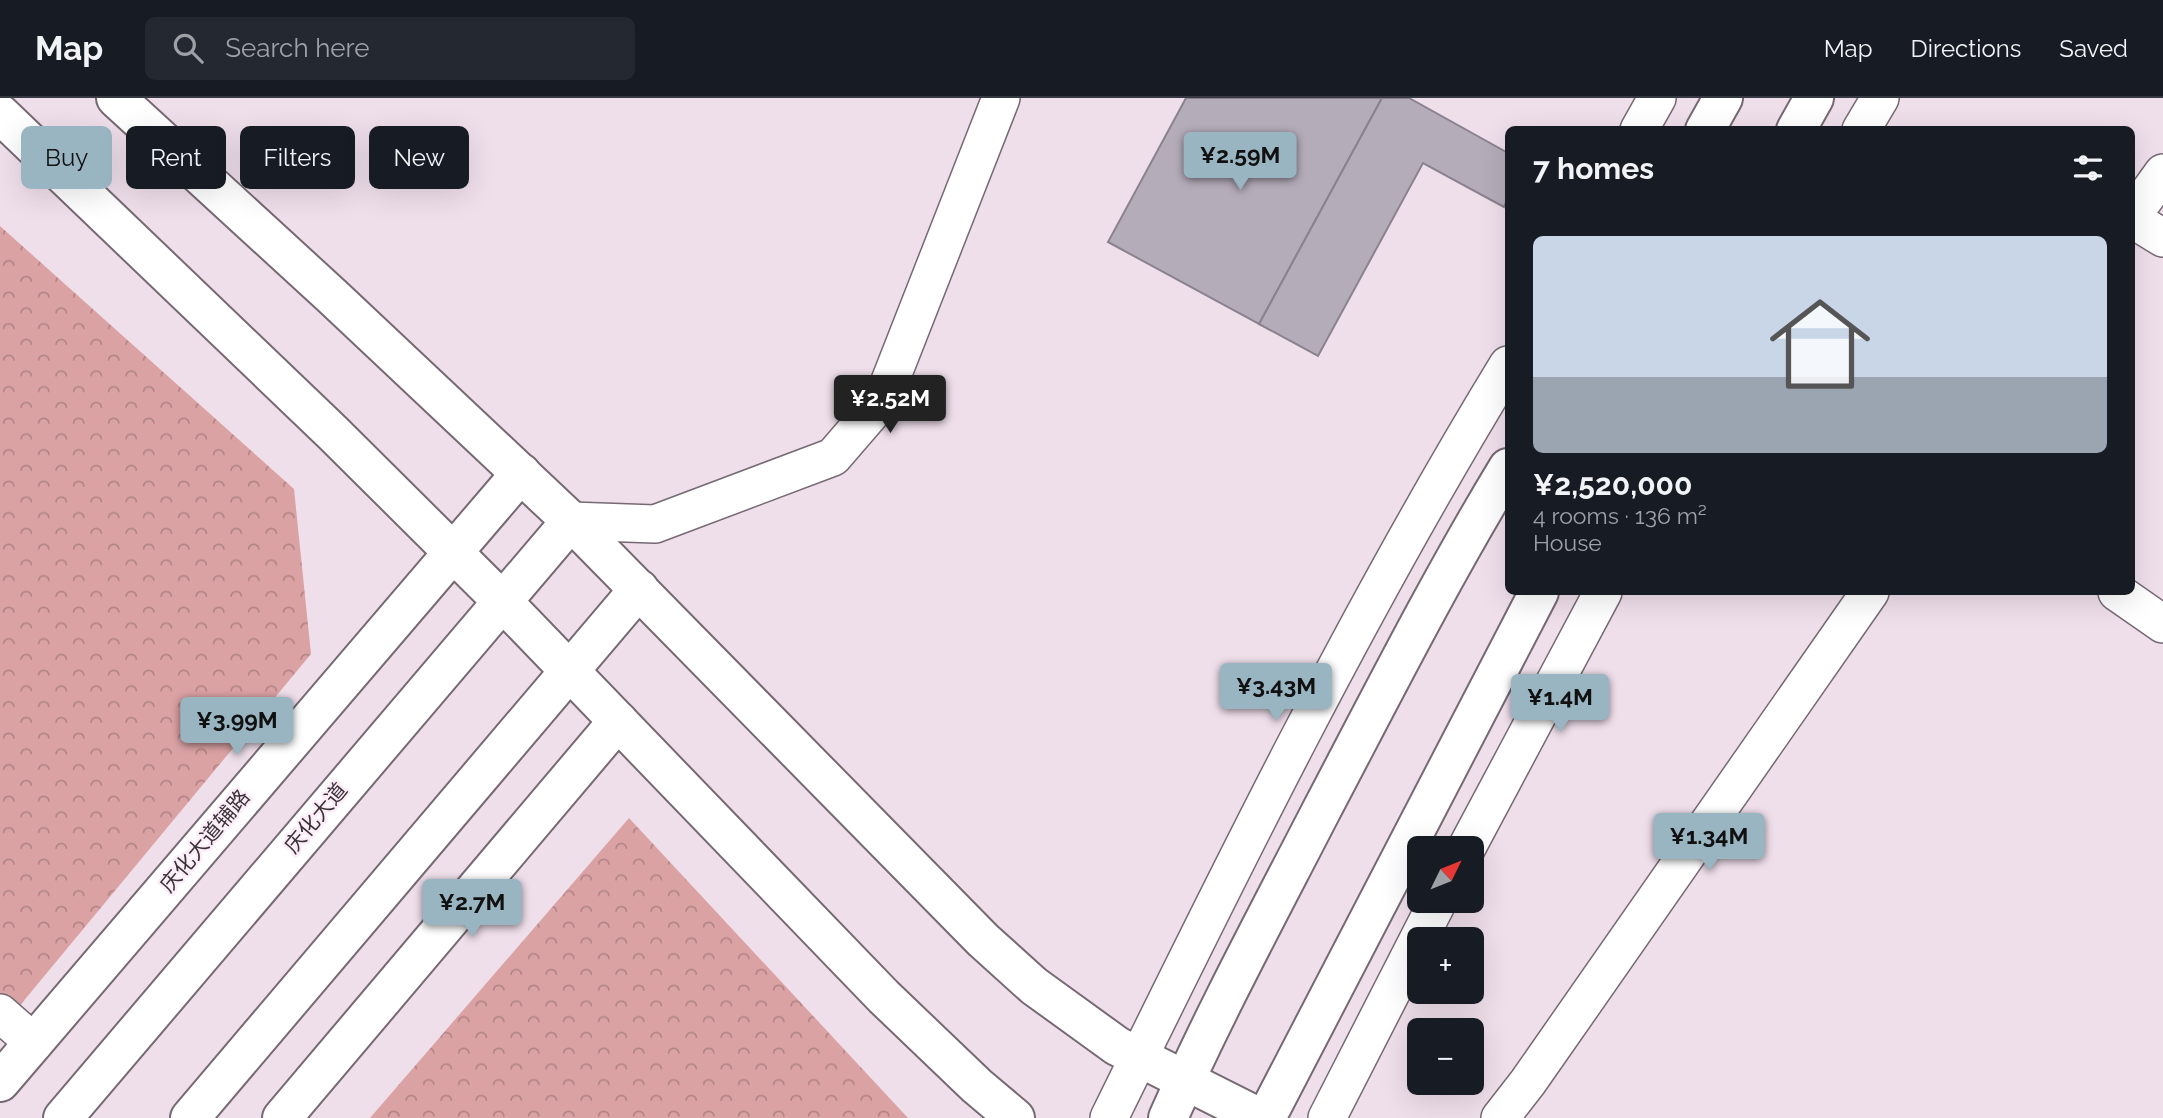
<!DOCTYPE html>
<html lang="en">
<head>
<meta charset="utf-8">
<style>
	:root { --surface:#171b24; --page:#242831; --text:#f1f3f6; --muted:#9ea1a6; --line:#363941; --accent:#9ab5c2 }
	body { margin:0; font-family:Raleway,"Noto Sans SC",sans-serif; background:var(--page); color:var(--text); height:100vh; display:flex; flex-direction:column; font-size:26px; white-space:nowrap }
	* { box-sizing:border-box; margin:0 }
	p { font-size:23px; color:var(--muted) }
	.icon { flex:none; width:38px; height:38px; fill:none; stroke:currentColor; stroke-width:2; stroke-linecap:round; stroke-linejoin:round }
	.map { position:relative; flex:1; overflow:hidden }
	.side { position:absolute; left:1505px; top:28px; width:630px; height:469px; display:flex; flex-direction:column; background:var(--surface); border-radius:10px; box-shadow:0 7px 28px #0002 }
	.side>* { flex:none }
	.guide { position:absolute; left:21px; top:28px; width:665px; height:63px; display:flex; gap:14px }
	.needle { width:46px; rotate:47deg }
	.tools { position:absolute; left:1407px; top:738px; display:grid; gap:14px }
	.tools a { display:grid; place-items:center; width:77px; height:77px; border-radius:10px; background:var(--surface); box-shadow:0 7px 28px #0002; font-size:35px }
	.price { position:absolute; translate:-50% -60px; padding:0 16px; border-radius:7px; background:var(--accent); color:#111; font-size:23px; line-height:46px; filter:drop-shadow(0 2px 4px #0008) }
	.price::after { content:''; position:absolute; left:50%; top:42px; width:21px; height:16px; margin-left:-10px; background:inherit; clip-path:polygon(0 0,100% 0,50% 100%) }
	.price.selected { background:#222; color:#fff }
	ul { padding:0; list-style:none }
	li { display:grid; align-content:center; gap:14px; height:371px; padding:0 28px }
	li span { display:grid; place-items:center; height:217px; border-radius:10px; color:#555 }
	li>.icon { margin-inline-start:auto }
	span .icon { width:126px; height:126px; fill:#fffc; stroke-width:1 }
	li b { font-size:30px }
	h2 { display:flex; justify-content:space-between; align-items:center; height:84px; padding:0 28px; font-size:30px }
	.tag { padding:0 24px; border-radius:10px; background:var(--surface); box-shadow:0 7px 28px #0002; font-size:24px; line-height:63px }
	.tag.selected { background:var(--accent); color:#111 }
	header { display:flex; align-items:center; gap:42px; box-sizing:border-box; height:98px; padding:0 35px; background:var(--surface); border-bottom:2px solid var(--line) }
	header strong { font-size:33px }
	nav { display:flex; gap:38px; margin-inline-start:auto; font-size:24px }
	.search { width:490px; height:63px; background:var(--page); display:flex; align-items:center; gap:18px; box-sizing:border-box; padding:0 24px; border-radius:10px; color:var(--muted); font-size:26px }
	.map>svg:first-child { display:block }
	.park { fill:url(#park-crowns) }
	.building { fill:#b5acba; stroke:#8a828f; stroke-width:2 }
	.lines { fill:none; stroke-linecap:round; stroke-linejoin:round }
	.minor-casing { stroke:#766973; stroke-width:40 }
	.major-casing { stroke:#766973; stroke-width:42 }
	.highway-casing { stroke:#766973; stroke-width:42 }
	.minor { stroke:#fff; stroke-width:37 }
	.major { stroke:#fff; stroke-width:38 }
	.highway { stroke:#fff; stroke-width:38 }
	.labels { text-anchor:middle; stroke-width:5; stroke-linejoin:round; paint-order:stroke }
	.street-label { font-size:21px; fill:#393337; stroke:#fcedf8 }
</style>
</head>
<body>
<header>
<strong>Map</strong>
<div class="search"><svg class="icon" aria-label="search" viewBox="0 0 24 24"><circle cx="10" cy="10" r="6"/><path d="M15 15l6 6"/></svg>Search here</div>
<nav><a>Map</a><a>Directions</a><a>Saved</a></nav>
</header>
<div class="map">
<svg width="2163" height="1020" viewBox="0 0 2163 1020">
	<defs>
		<pattern id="park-crowns" width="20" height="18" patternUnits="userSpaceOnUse" patternTransform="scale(1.75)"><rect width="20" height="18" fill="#dba2a4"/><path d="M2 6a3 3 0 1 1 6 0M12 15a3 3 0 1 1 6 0" fill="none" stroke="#b38586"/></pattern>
	</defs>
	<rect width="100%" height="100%" fill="#efdfeb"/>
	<g class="park">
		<polygon points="0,128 294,391 311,556 17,911 0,897"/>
		<polygon points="629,720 908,1020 370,1020"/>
	</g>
	<g class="building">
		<polygon points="1186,0 1382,0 1259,226 1108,144"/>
		<polygon points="1382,0 1409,0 1508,55 1508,99 1504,109 1423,65 1318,258 1259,226"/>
	</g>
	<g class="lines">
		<defs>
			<g id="minor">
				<polyline points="1639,32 1657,0"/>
				<polyline points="1861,32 1880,0"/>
				<polyline points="2132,118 2163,75"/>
				<polyline points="2132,121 2163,140"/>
				<polyline points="571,423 655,426 833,359 883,301 1001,0"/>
				<polyline points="2117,494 2163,526"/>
				<polyline points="1466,751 1603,494"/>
				<polyline points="0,915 34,945"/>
				<path d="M1109,1020C1234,765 1360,509 1508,267"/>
				<polyline points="1327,1020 1438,803"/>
				<polyline points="1500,1020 1528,984 1870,494"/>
			</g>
			<g id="major">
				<polyline points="0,984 521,375"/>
				<polyline points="282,1020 618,623"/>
			</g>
			<g id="highway">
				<polyline points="116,0 333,199 571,423 983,842 1034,888 1117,948 1260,1020"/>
				<polyline points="0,16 333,335 502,503 884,899 977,988 1015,1020"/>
				<polyline points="1705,32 1723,0"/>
				<polyline points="1796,32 1814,0"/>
				<polyline points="63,1020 571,423"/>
				<polyline points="190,1020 639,491"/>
				<path d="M1168,1020C1214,916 1268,816 1320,715C1381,599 1440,482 1508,370"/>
				<polyline points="1266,1020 1539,494"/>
			</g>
		</defs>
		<use href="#minor" class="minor-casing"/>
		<use href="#major" class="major-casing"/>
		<use href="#highway" class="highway-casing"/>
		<use href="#minor" class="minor"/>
		<use href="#major" class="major"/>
		<use href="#highway" class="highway"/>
	</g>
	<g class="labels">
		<g class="street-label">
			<text transform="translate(316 720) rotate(-50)" y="7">庆化大道</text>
			<text transform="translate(205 743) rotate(-50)" y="7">庆化大道辅路</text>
		</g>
	</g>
</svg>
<div class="tools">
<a><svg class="needle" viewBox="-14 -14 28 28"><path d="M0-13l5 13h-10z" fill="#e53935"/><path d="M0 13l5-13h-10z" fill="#9ea1a6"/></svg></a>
<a>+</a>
<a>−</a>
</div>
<b class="price" style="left:1240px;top:94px">¥2.59M</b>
<b class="price selected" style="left:890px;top:337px">¥2.52M</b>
<b class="price" style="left:1276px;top:625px">¥3.43M</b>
<b class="price" style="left:1560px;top:636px">¥1.4M</b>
<b class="price" style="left:237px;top:659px">¥3.99M</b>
<b class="price" style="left:1709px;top:775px">¥1.34M</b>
<b class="price" style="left:472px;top:841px">¥2.7M</b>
<div class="guide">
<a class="tag selected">Buy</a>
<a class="tag">Rent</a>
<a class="tag">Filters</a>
<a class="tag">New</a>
</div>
<section class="side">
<h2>7 homes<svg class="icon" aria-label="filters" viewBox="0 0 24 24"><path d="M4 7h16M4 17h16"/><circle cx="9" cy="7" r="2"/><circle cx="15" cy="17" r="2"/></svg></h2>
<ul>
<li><span style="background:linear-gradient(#c9d6e8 65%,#9aa5b1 0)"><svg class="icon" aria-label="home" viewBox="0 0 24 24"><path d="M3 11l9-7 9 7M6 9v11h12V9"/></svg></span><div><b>¥2,520,000</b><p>4 rooms · 136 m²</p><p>House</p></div></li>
</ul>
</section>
</div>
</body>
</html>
